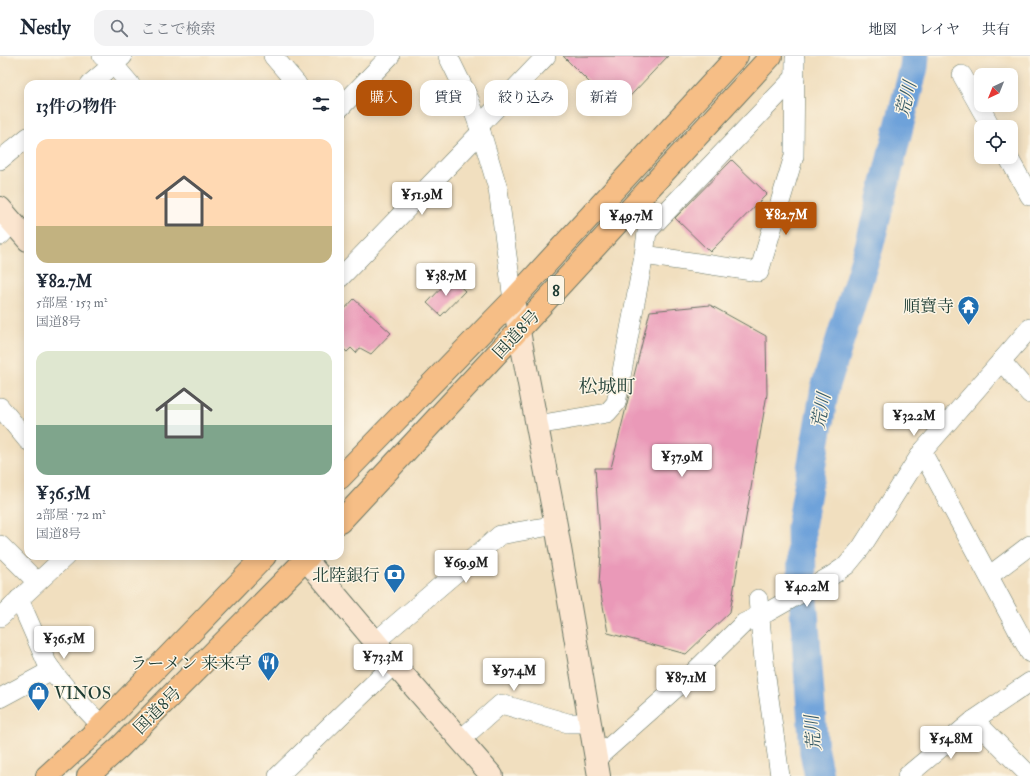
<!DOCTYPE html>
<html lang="ja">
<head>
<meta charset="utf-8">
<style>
	:root { --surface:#fff; --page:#f2f2f3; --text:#1f2937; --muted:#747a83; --line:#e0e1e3; --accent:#b45309 }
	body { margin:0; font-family:"IM FELL Double Pica","Noto Serif JP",serif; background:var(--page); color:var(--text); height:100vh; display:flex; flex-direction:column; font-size:15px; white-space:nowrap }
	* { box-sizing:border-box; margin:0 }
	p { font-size:13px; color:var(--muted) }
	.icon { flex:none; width:22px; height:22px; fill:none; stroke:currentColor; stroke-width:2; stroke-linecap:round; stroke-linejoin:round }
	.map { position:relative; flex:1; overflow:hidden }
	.sheet { position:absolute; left:24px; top:24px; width:320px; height:480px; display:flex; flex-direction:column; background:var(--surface); border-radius:12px; box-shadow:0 2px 10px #0003 }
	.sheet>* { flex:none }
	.guide { position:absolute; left:356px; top:24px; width:380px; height:36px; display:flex; gap:8px }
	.needle { width:26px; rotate:223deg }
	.buttons { position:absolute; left:974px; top:12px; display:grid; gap:8px }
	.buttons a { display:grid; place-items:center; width:44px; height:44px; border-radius:8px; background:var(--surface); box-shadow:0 2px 10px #0003; font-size:20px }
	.price { position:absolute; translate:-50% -34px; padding:0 9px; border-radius:4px; background:#fff; color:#222; font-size:13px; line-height:26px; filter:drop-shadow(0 1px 2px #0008) }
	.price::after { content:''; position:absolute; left:50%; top:24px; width:12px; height:9px; margin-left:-6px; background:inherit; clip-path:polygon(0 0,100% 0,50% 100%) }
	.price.on { background:var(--accent); color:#fff }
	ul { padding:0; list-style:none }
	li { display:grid; align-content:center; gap:8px; height:212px; padding:0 12px }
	li span { display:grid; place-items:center; height:124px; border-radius:12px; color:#555 }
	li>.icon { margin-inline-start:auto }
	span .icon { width:72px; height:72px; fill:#fffc; stroke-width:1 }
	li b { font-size:17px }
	h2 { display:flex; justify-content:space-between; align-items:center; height:48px; padding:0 12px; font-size:17px }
	.pill { padding:0 14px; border-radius:12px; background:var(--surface); box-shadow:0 2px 10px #0003; font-size:14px; line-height:36px }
	.pill.on { background:var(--accent); color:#fff }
	header { display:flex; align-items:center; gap:24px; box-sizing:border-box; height:56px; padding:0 20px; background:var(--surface); border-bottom:1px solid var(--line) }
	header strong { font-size:19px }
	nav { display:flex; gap:22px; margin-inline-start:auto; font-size:14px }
	.search { width:280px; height:36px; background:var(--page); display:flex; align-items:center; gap:10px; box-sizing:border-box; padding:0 14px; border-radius:12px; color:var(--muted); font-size:15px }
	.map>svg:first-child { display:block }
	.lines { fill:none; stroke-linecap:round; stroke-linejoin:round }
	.river { stroke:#6ea2da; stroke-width:29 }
	.building { fill:#ea99b8 }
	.street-casing { stroke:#687665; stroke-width:20 }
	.secondary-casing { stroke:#687665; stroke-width:24 }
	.highway-casing { stroke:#687665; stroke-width:24 }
	.street { stroke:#fff; stroke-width:19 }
	.secondary { stroke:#fbe5cf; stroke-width:22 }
	.highway { stroke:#f6be86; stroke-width:22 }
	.labels { text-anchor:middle; stroke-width:3; stroke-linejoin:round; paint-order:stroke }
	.shield { fill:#fcf5e5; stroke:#617469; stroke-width:1 }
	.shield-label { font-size:16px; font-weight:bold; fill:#1f3d34 }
	.poi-label { font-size:17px; fill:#1f3d34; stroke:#fcf5e5; text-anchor:end }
	.street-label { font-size:17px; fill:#1f3d34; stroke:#fcf5e5 }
	.water-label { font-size:18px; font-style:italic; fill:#375b66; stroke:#fcf5e5 }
	.quarter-label { font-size:19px; fill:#1f3d34; stroke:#fcf5e5 }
</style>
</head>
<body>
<header>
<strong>Nestly</strong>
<div class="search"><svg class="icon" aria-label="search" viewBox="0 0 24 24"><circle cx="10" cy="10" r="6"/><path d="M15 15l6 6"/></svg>ここで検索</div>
<nav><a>地図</a><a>レイヤ</a><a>共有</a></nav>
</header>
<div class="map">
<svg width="1030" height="720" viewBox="0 0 1030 720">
	<rect width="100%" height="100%" fill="#fcf5e5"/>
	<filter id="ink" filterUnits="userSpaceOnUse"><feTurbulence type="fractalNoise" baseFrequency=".025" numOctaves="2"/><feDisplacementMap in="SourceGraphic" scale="8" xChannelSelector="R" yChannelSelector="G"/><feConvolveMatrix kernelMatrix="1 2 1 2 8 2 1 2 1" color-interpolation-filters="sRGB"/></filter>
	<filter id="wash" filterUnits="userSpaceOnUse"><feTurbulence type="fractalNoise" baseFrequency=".012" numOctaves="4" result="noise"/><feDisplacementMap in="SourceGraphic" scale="16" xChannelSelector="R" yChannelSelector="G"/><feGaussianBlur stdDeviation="0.9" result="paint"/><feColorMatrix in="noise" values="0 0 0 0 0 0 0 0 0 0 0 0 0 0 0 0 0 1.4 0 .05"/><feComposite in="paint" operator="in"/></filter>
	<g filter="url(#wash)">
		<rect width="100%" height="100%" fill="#f1dfbf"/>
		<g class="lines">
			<polyline class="river" points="819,720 814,696 802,526 801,471 825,332 869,191 914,11 915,0"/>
		</g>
		<g id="blocks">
			<g class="building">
				<polygon points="563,0 668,0 617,54"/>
				<polygon points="732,104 767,138 710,196 675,162"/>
				<polygon points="451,222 465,235 441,260 427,247"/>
				<polygon points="354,243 391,277 371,298 360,292 356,297 351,292 347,296 340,290 340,258"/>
				<polygon points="710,249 766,280 767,338 730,556 686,598 608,577 599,528 601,497 595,412 611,412 650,255"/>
			</g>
		</g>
	</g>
	<g filter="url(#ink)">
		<use href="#blocks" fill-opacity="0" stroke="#687665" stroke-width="1"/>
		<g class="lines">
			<defs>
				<g id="street">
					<polyline points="102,0 113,8 130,28"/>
					<polyline points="273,0 297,28"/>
					<polyline points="448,0 470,45 481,76 498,133 513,244"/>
					<polyline points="962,19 991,71"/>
					<polyline points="90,28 123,0"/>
					<polyline points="340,52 390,0"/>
					<polyline points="479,70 546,0"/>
					<polyline points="1008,101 1030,140"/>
					<polyline points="0,104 28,81"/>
					<polyline points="0,180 13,166"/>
					<polyline points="644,199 759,216 794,100 795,2"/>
					<polyline points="340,222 481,76"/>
					<polyline points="1001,305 1030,338"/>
					<polyline points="0,351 28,385"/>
					<polyline points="537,369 607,357 616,347 644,199 647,176 795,21"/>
					<polyline points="922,396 1030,597"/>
					<polyline points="0,489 37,526"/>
					<polyline points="989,520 1030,489"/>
					<path d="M19,543L47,607C62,630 82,649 101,669"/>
					<polyline points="758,543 765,614 780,720"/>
					<polyline points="0,561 66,500"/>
					<polyline points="375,586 500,479 556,469"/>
					<polyline points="0,642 52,614"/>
					<polyline points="974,664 1030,720"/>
					<polyline points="460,684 501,648 568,667 591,667"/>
					<polyline points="597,702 693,617 744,567 768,556 831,520 847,509 861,492 922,396 1030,272"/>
					<polyline points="278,720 394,608"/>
					<polyline points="907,720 974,664 1030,626"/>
				</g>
				<g id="secondary">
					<polyline points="0,152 28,184"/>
					<polyline points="513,244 556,469 599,720"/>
					<polyline points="303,500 394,608 492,720"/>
				</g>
				<g id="highway">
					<polyline points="340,422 513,244 737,0"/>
					<polyline points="340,466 518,275 771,0"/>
					<polyline points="47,720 91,680 265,500"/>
					<polyline points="88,720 120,691 309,500"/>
				</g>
			</defs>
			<use href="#street" class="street-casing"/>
			<use href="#secondary" class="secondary-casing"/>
			<use href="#highway" class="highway-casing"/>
			<use href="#street" class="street"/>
			<use href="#secondary" class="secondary"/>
			<use href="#highway" class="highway"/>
		</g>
	</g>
	<defs>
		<symbol id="temple-pin" viewBox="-11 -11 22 30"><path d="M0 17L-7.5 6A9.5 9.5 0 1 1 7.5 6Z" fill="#1f6fb2" stroke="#fcf5e5"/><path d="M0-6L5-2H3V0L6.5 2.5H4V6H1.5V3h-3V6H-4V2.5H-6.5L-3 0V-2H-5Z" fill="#fff"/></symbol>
		<symbol id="bank-pin" viewBox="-11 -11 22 30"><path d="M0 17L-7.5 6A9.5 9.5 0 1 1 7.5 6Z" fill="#1f6fb2" stroke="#fcf5e5"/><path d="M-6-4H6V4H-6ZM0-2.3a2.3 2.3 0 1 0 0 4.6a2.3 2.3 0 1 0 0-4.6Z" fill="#fff"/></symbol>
		<symbol id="restaurant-pin" viewBox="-11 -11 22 30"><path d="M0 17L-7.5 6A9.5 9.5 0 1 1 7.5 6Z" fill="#1f6fb2" stroke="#fcf5e5"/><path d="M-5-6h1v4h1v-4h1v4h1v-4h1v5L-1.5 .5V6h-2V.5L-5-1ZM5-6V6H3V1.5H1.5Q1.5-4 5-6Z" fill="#fff"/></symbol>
		<symbol id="shop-pin" viewBox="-11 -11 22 30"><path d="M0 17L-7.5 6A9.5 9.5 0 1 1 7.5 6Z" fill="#1f6fb2" stroke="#fcf5e5"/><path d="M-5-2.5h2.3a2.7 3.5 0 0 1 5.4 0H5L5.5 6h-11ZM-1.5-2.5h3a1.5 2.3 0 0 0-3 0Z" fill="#fff"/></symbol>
	</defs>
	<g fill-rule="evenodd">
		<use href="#temple-pin" x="956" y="238" width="25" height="34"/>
		<use href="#bank-pin" x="382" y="506" width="25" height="34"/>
		<use href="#restaurant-pin" x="256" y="594" width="25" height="34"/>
		<use href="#shop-pin" x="26" y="624" width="25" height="34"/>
	</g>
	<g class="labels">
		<rect class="shield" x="548" y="220" width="16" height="28" rx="3"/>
		<g class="shield-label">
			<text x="556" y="240">8</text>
		</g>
		<g class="poi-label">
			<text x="954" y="256">順寶寺</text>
			<text x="380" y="525">北陸銀行</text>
			<text x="252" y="613">ラーメン 来来亭</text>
			<text x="54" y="643" text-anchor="start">VINOS</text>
		</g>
		<g class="street-label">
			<text transform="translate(516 278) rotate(-47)" y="6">国道8号</text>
			<text transform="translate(157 654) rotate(-45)" y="6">国道8号</text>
		</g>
		<g class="water-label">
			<text transform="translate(906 43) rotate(-76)" y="6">荒川</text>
			<text transform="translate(821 355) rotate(-80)" y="6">荒川</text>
			<text transform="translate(813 677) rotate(-95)" y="6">荒川</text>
		</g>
		<g class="quarter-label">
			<text x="607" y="337">松城町</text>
		</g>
	</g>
</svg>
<div class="buttons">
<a><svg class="needle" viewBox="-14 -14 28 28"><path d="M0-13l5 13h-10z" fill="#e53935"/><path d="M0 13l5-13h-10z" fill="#747a83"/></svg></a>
<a><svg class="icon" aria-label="locate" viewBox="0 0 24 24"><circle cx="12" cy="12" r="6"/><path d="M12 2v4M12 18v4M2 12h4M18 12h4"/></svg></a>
</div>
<b class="price" style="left:422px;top:160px">¥51.9M</b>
<b class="price on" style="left:786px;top:180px">¥82.7M</b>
<b class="price" style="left:631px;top:181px">¥49.7M</b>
<b class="price" style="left:446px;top:241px">¥38.7M</b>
<b class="price" style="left:914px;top:381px">¥32.2M</b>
<b class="price" style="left:682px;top:422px">¥37.9M</b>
<b class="price" style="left:466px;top:528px">¥69.9M</b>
<b class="price" style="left:807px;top:552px">¥40.2M</b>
<b class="price" style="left:64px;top:604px">¥36.5M</b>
<b class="price" style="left:383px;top:622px">¥73.3M</b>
<b class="price" style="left:514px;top:636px">¥97.4M</b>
<b class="price" style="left:686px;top:643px">¥87.1M</b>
<b class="price" style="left:951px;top:704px">¥54.8M</b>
<div class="guide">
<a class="pill on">購入</a>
<a class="pill">賃貸</a>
<a class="pill">絞り込み</a>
<a class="pill">新着</a>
</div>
<section class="sheet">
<h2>13件の物件<svg class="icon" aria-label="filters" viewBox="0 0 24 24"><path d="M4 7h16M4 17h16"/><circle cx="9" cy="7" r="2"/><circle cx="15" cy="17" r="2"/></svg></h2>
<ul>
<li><span style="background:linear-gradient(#ffd9b3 70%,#c2b280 0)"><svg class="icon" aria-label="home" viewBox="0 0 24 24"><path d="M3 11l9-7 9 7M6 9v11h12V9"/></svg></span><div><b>¥82.7M</b><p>5部屋 · 153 m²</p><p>国道8号</p></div></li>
<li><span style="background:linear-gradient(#dfe7d0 60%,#7fa58c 0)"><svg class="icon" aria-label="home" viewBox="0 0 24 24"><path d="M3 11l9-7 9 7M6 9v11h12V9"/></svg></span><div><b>¥36.5M</b><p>2部屋 · 72 m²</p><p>国道8号</p></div></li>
</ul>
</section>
</div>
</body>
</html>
